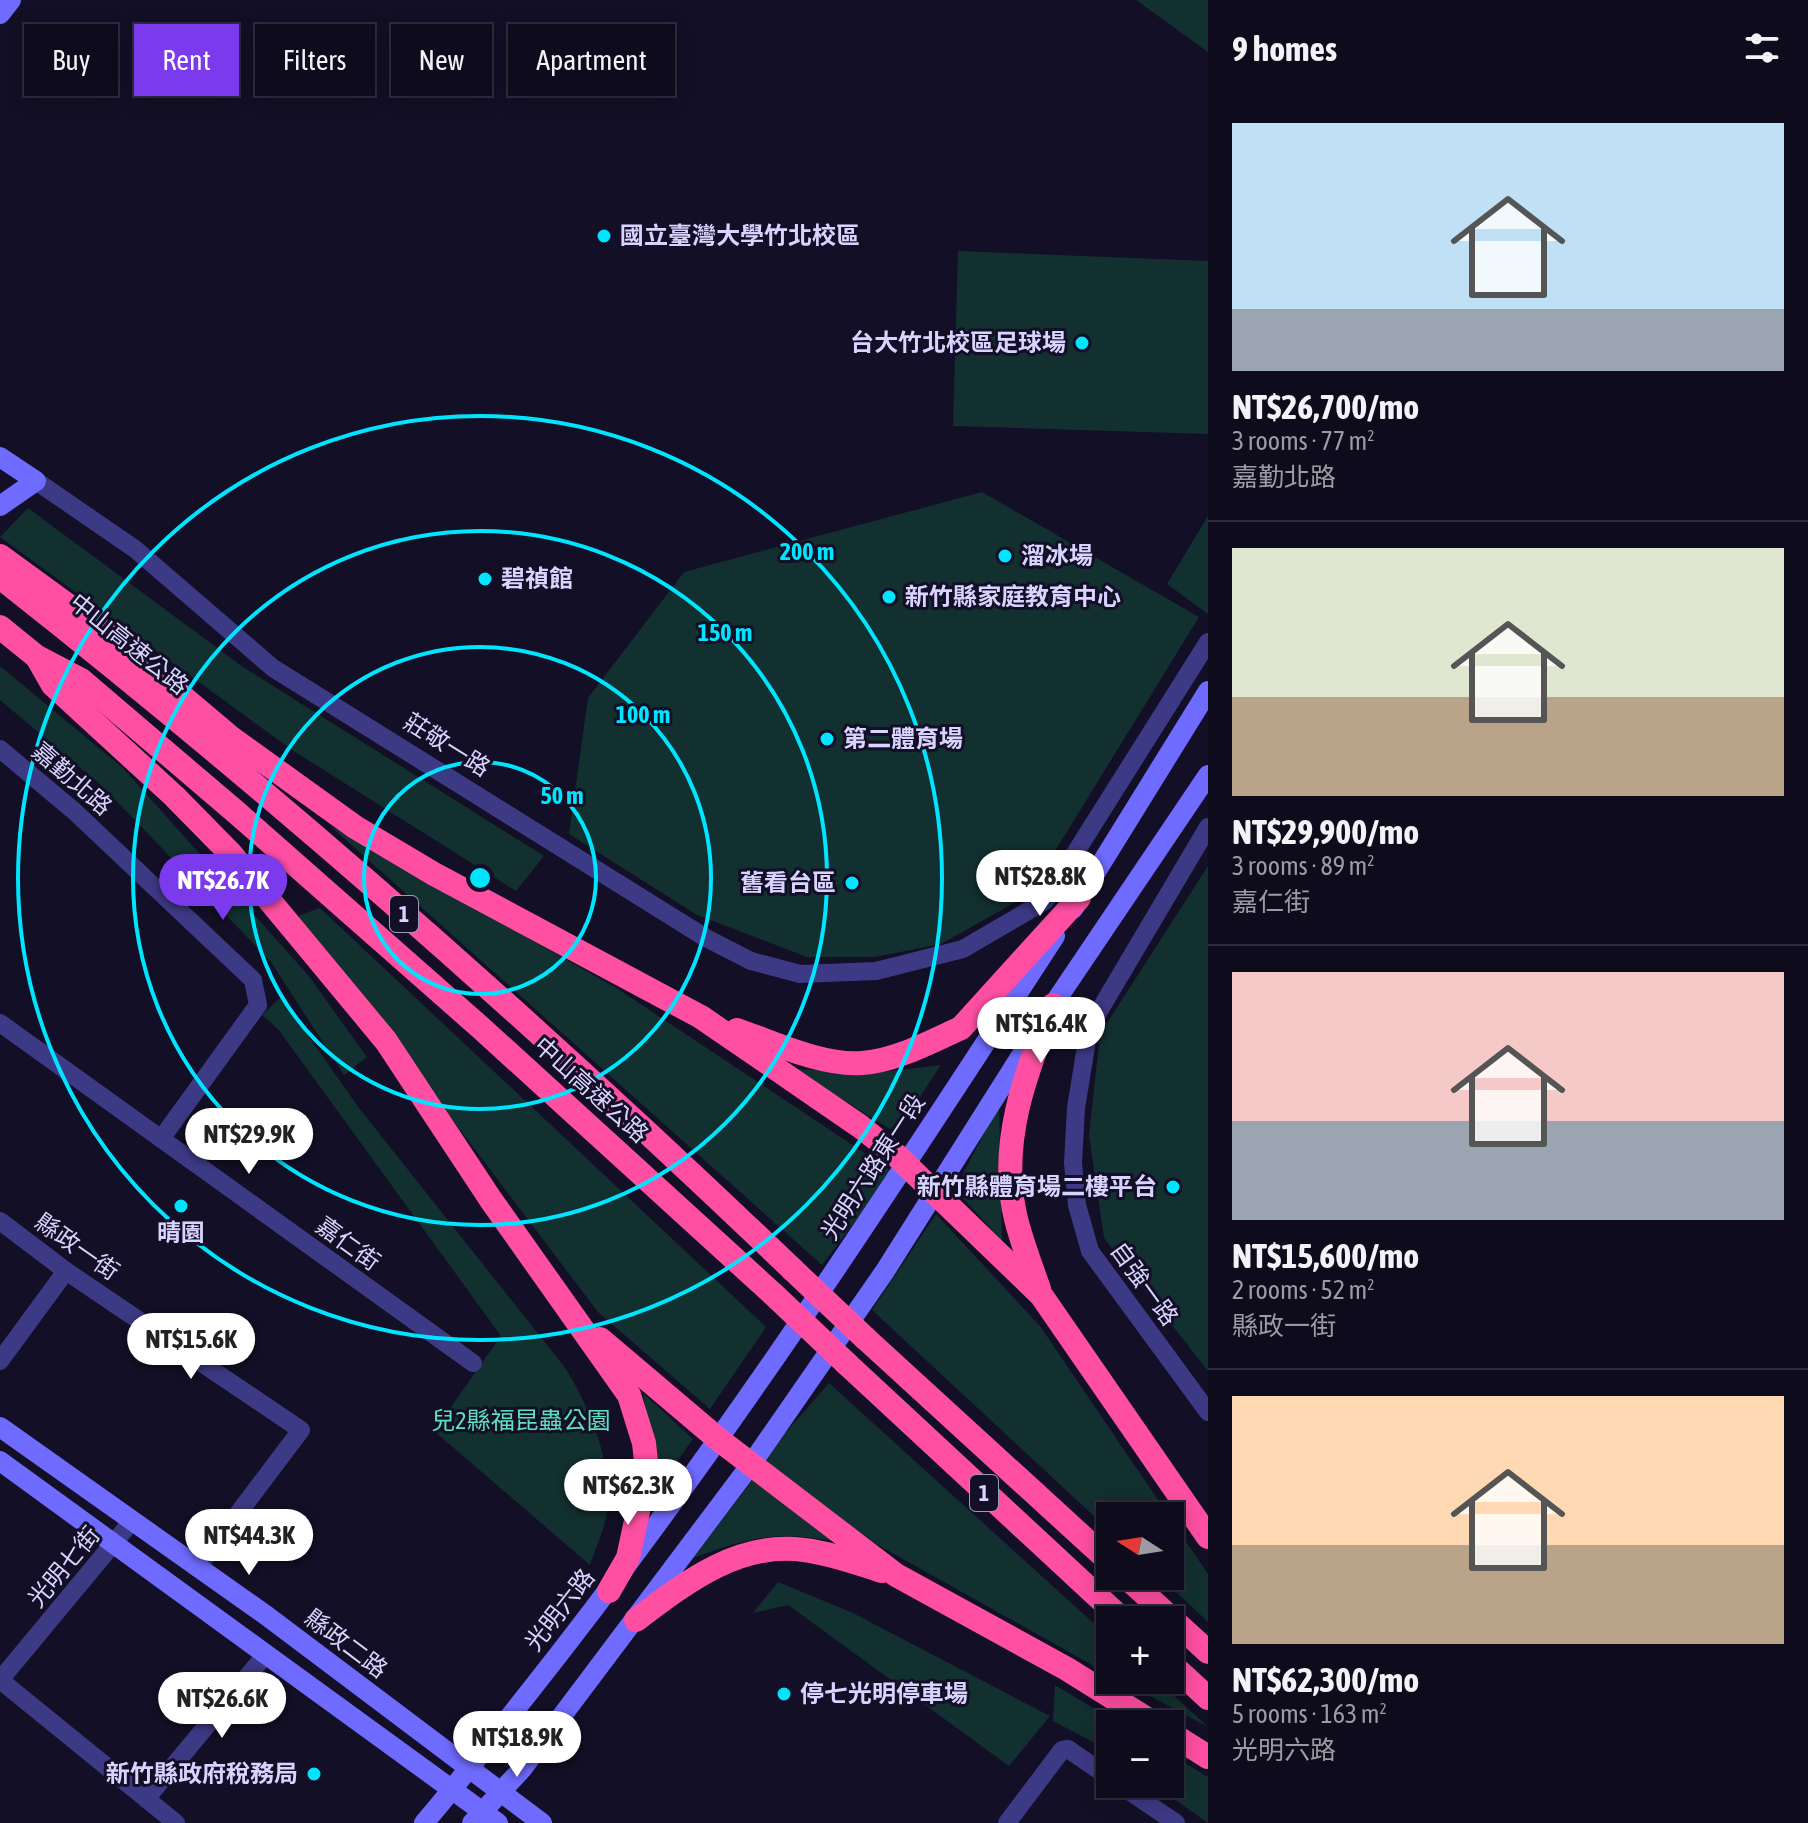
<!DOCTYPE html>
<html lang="en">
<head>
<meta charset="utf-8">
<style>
	:root { --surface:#0e0b1c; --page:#171425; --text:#f1f3f6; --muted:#9b9ba3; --line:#2e2b3b; --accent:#7c3aed }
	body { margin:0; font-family:"Asap Condensed","Noto Sans TC",sans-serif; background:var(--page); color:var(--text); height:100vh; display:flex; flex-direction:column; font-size:30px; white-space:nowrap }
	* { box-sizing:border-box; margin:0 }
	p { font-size:26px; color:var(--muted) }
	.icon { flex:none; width:44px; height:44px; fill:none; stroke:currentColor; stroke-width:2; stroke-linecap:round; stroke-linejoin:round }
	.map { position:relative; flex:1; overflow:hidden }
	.side { display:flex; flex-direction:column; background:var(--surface); width:600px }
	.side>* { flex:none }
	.banner { position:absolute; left:24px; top:24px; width:760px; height:72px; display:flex; gap:16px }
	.needle { width:52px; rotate:282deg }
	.buttons { position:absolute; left:1096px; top:1502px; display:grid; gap:16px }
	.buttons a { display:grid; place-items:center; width:88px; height:88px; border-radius:0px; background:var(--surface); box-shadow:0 4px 20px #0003,0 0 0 2px var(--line); font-size:40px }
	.price { position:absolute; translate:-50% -68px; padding:0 18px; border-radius:28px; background:#fff; color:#222; font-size:26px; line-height:52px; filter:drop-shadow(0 2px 4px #0008) }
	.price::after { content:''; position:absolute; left:50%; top:48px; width:24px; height:18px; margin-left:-12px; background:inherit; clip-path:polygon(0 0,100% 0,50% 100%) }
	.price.current { background:var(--accent); color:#fff }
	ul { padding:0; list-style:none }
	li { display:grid; align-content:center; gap:16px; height:424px; padding:0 24px }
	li+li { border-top:2px solid var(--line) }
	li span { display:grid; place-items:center; height:248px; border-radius:0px; color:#555 }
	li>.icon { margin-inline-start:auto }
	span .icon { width:144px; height:144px; fill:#fffc; stroke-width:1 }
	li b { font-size:34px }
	h2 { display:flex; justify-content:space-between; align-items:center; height:96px; padding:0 24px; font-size:34px }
	.tag { padding:0 28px; border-radius:0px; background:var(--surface); box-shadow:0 4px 20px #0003,0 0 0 2px var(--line); font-size:28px; line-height:72px }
	.tag.current { background:var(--accent); color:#fff }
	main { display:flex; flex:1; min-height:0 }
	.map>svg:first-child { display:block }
	.green { fill:#12302f }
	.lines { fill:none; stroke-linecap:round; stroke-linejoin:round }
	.street { stroke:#3d3a85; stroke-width:18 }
	.secondary { stroke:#6f6bff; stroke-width:20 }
	.highway { stroke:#ff4fa3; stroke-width:24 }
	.highway-bridge { stroke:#ff4fa3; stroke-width:24 }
	.ring { fill:none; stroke:#00e5ff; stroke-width:4 }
	.poi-dot { fill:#00e5ff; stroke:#130f26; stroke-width:3 }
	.labels { text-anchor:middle; stroke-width:6; stroke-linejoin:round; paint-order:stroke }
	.shield { fill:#130f26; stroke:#9e99be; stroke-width:2 }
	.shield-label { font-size:22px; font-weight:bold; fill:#d9d4ff }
	.poi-label { font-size:24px; font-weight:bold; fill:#d9d4ff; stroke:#130f26; text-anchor:start }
	.street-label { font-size:24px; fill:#d9d4ff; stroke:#130f26 }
	.park-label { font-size:24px; fill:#5fe0c0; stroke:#130f26 }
	.centre { fill:#00e5ff; stroke:#130f26; stroke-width:4 }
	.ring-label { font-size:24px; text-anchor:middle; font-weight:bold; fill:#00e5ff; stroke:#130f26; stroke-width:6; stroke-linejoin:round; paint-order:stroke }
</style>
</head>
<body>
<main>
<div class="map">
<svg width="1208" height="1823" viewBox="0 0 1208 1823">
	<rect width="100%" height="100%" fill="#130f26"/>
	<g class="green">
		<polygon points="1136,0 1208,0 1208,52"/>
		<polygon points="958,251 1208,261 1208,434 953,426"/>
		<polygon points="982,492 1199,617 1028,895 941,944 875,957 807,957 697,915 569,834 588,698 684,572"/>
		<polygon points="28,508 243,667 544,856 516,891 292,750 0,537"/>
		<polygon points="1208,516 1208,614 1167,584"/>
		<polygon points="0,666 123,768 308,975 367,1057 344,1075 271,962 104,788 0,700"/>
		<polygon points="329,825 618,989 893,1172 822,1265"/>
		<polygon points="1208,866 1208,1371 1104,1238 1089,1135 1100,1034"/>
		<polygon points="320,908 766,1327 710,1409 598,1312 298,916"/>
		<path d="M281,997L359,1108L566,1369C590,1409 610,1456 608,1505C607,1524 596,1547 590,1565L434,1431L501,1336L278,1029L262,1015Z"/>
		<polygon points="941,1065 896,1133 794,1069 884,1072"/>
		<polygon points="999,1105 1002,1241 955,1189"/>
		<polygon points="936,1214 1040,1326 1169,1516 1110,1516 1110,1531 872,1310"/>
		<polygon points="829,1383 1110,1638 1110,1675 878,1545 759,1463"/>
		<polygon points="643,1393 693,1439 658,1488"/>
		<path d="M755,1477L844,1543C780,1530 753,1536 693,1558Z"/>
		<polygon points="1170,1518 1208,1574 1208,1622 1159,1576 1170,1576"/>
		<polygon points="778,1582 853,1613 1050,1716 1009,1766 788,1605 753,1613"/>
		<polygon points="1120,1680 1157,1680 1208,1727"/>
		<polygon points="1055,1685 1120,1724 1110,1724 1110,1751 1053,1721"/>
		<polygon points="1170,1754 1208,1777 1208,1823 1153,1784 1170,1784"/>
	</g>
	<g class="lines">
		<g class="street">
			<polyline points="36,481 135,549 273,668 706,938 751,961 800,974 876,971 963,949 1045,901 1208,642"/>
			<polyline points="0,749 74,811 253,980 258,1005 161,1139"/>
			<polyline points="1208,827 1089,1028 1076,1108 1073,1163 1077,1205 1090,1251 1208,1412"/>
			<polyline points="0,1023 473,1363"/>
			<polyline points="0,1221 66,1271 301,1430 197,1568"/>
			<polyline points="0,1361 66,1271"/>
			<polyline points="0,1680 176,1823"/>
			<polyline points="0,1680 132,1521"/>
			<polyline points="1119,1784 1176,1823"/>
			<polyline points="146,1799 266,1654"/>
			<polyline points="1007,1823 1062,1750 1068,1749 1110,1778"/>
		</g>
		<g class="secondary">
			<polyline points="0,14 11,0"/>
			<polyline points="0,457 36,481 0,506"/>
			<polyline points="1073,909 1208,691"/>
			<polyline points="0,1427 267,1616 542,1823"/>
			<polyline points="0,1461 498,1823"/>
			<path d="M424,1823C461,1780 495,1735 530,1691C721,1450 888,1193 1055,936"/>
			<polyline points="472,1823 522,1769 752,1463 885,1271 1053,1005 1208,775"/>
		</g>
		<g class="highway">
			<polyline points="0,556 114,639 230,737 355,827 434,874 701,1017 861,1127 896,1155 1041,1295 1208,1537"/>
			<path d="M0,577C276,794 539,1027 792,1269"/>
			<polyline points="0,627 37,657 81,680 237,813 481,1028 773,1294"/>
			<polyline points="37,657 53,685 174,796 231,854 386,1041 491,1200 629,1395 644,1443 647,1470 628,1558 609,1591"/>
			<path d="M737,1030C775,1043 822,1066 862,1063C895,1061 932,1041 961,1028L1079,898"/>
			<path d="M1039,1289C1031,1266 1022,1243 1016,1219C998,1145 1025,1073 1053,1005"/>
			<polyline points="865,1338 1110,1562"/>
			<polyline points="600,1339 718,1439 896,1575 1067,1669 1155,1724"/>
			<polyline points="847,1364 1123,1620"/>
			<polyline points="1125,1576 1208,1652"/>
			<path d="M636,1620C685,1583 738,1541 804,1550C830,1553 857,1563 882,1571"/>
			<polyline points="1170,1663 1208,1698"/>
			<polyline points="1170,1733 1208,1757"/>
		</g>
		<g class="highway-bridge">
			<polyline points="792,1269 865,1338"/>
			<polyline points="773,1294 847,1364"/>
		</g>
	</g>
	<g class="ring">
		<circle cx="480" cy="878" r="116"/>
		<circle cx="480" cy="878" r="231"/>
		<circle cx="480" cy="878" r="347"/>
		<circle cx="480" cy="878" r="462"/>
	</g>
	<g class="poi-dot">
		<circle cx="604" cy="236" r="8"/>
		<circle cx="1082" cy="343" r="8"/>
		<circle cx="1005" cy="556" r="8"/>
		<circle cx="485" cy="579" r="8"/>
		<circle cx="889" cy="597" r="8"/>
		<circle cx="827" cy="739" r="8"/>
		<circle cx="852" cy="883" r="8"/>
		<circle cx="1173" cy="1187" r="8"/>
		<circle cx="181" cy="1206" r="8"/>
		<circle cx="784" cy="1694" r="8"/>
		<circle cx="314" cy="1774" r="8"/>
	</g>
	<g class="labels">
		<g class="shield">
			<rect x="390" y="896" width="28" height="36" rx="6"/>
			<rect x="970" y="1475" width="28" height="36" rx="6"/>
		</g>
		<g class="shield-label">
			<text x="404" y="922">1</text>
			<text x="984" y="1501">1</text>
		</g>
		<g class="poi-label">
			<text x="620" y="244">國立臺灣大學竹北校區</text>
			<text x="1066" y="351" text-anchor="end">台大竹北校區足球場</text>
			<text x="1021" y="564">溜冰場</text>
			<text x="501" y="587">碧禎館</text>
			<text x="905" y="605">新竹縣家庭教育中心</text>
			<text x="843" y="747">第二體育場</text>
			<text x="836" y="891" text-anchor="end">舊看台區</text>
			<text x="1157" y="1195" text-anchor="end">新竹縣體育場二樓平台</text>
			<text x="181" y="1241" text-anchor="middle">晴園</text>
			<text x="800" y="1702">停七光明停車場</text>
			<text x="298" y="1782" text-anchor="end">新竹縣政府稅務局</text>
		</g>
		<g class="street-label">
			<text transform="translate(129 644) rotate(39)" y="8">中山高速公路</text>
			<text transform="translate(447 745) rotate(32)" y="8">莊敬一路</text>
			<text transform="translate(72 779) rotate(41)" y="8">嘉勤北路</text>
			<text transform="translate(591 1090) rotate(42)" y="8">中山高速公路</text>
			<text transform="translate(873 1167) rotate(-57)" y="8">光明六路東一段</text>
			<text transform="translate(348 1244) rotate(36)" y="8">嘉仁街</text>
			<text transform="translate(77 1247) rotate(35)" y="8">縣政一街</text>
			<text transform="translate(1144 1284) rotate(54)" y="8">自強一路</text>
			<text transform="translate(64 1567) rotate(-50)" y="8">光明七街</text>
			<text transform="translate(560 1610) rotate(-52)" y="8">光明六路</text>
			<text transform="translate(346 1644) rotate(37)" y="8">縣政二路</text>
		</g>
		<g class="park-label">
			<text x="521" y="1429">兒2縣福昆蟲公園</text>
		</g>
	</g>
	<circle cx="480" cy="878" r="12" class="centre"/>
	<g class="ring-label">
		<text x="807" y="560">200 m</text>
		<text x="725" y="641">150 m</text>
		<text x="643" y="723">100 m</text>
		<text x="562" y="804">50 m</text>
	</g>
</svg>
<div class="buttons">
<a><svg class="needle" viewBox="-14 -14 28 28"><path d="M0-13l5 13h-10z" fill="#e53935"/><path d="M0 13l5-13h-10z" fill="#9b9ba3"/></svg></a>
<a>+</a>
<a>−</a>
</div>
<b class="price" style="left:1040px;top:918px">NT$28.8K</b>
<b class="price current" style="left:223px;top:922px">NT$26.7K</b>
<b class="price" style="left:1041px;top:1065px">NT$16.4K</b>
<b class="price" style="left:249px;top:1176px">NT$29.9K</b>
<b class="price" style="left:191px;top:1381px">NT$15.6K</b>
<b class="price" style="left:628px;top:1527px">NT$62.3K</b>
<b class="price" style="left:249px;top:1577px">NT$44.3K</b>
<b class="price" style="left:222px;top:1740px">NT$26.6K</b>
<b class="price" style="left:517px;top:1779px">NT$18.9K</b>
<div class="banner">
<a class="tag">Buy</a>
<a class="tag current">Rent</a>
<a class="tag">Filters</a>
<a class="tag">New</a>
<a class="tag">Apartment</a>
</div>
</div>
<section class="side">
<h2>9 homes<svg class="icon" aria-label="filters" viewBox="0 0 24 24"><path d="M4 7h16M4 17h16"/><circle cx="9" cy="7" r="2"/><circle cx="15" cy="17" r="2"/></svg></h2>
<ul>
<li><span style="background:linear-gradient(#bfe0f5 75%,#9aa5b1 0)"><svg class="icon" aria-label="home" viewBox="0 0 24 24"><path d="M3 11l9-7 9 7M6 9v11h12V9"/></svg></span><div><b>NT$26,700/mo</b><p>3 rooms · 77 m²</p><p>嘉勤北路</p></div></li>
<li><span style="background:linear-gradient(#dfe7d0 60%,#b9a48a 0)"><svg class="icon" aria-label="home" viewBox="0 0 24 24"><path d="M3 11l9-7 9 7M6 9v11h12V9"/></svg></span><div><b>NT$29,900/mo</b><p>3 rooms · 89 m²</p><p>嘉仁街</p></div></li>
<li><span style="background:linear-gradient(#f6c9c9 60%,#9aa5b1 0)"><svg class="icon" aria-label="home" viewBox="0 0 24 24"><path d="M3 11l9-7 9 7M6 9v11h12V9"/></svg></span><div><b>NT$15,600/mo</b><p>2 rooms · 52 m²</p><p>縣政一街</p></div></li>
<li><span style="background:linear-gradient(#ffd9b3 60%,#b9a48a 0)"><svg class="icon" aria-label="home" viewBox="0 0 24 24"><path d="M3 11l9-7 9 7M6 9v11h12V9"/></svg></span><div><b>NT$62,300/mo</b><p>5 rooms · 163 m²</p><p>光明六路</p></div></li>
</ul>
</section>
</main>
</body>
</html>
